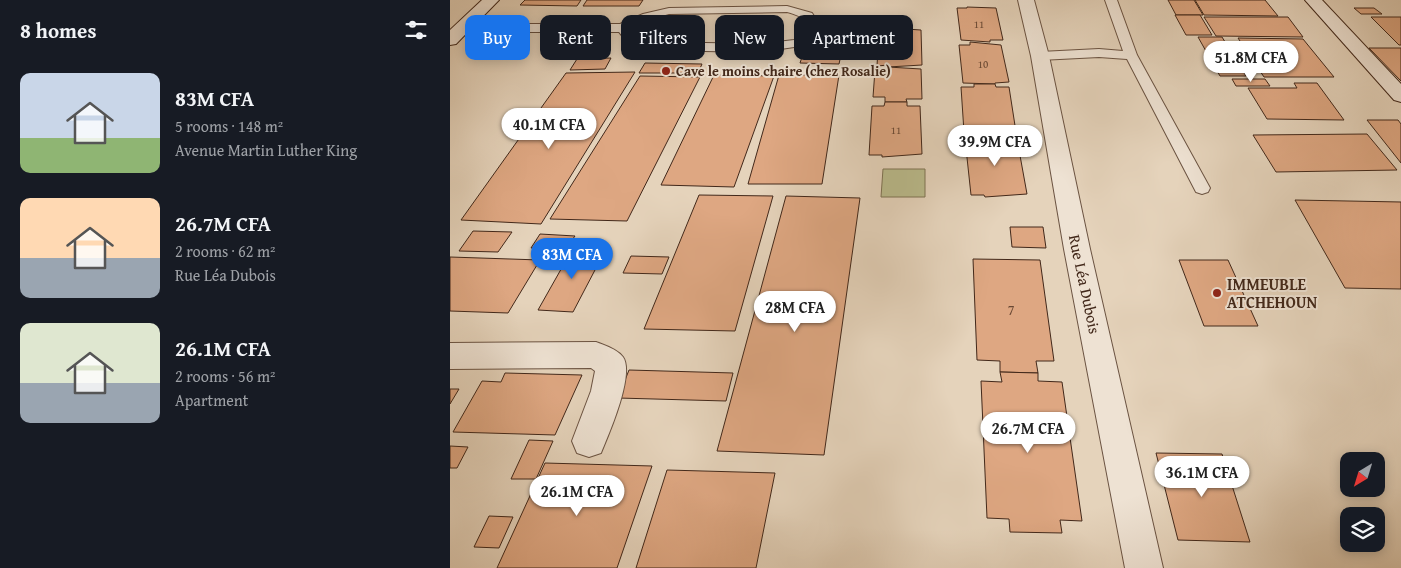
<!DOCTYPE html>
<html lang="en">
<head>
<meta charset="utf-8">
<style>
	:root { --surface:#171b24; --page:#20242c; --text:#f1f3f6; --muted:#9ea1a6; --accent:#1a73e8 }
	body { margin:0; font-family:"Gentium Book Plus",serif; background:var(--page); color:var(--text); height:100vh; display:flex; flex-direction:column; font-size:19px; white-space:nowrap }
	* { box-sizing:border-box; margin:0 }
	p { font-size:16px; color:var(--muted) }
	.icon { flex:none; width:28px; height:28px; fill:none; stroke:currentColor; stroke-width:2; stroke-linecap:round; stroke-linejoin:round }
	.map { position:relative; flex:1; overflow:hidden }
	.panel { display:flex; flex-direction:column; background:var(--surface); width:450px }
	.panel>* { flex:none }
	.banner { position:absolute; left:15px; top:15px; width:475px; height:45px; display:flex; gap:10px }
	.needle { width:32px; rotate:218deg }
	.controls { position:absolute; left:890px; top:452px; display:grid; gap:10px }
	.controls a { display:grid; place-items:center; width:45px; height:45px; border-radius:10px; background:var(--surface); box-shadow:0 2px 12px #0003; font-size:25px }
	.price { position:absolute; translate:-50% -42px; padding:0 11px; border-radius:18px; background:#fff; color:#222; font-size:16px; line-height:32px; filter:drop-shadow(0 1px 2px #0008) }
	.price::after { content:''; position:absolute; left:50%; top:30px; width:15px; height:11px; margin-left:-8px; background:inherit; clip-path:polygon(0 0,100% 0,50% 100%) }
	.price.active { background:var(--accent); color:#fff }
	ul { padding:0; list-style:none }
	li { display:flex; align-items:center; gap:15px; height:125px; padding:0 20px }
	li span { display:grid; place-items:center; flex:none; width:140px; height:100px; border-radius:10px; color:#555 }
	li>.icon { margin-inline-start:auto }
	span .icon { width:60px; height:60px; fill:#fffc; stroke-width:1 }
	li b { font-size:21px }
	h2 { display:flex; justify-content:space-between; align-items:center; height:60px; padding:0 20px; font-size:21px }
	.tag { padding:0 18px; border-radius:10px; background:var(--surface); box-shadow:0 2px 12px #0003; font-size:18px; line-height:45px }
	.tag.active { background:var(--accent); color:#fff }
	main { display:flex; flex:1; min-height:0 }
	.map>svg:first-child { display:block }
	.green { fill:#babb8c; stroke:#7e7253 }
	.building { fill:#dea782; stroke:#42281a }
	.lines { fill:none; stroke-linecap:round; stroke-linejoin:round }
	.lane-casing { stroke:#6b5342; stroke-width:2 }
	.street-casing { stroke:#6b5342; stroke-width:2 }
	.secondary-casing { stroke:#42281a; stroke-width:2 }
	.lane { fill:#eee2d3; fill-rule:evenodd }
	.street { fill:#eee2d3; fill-rule:evenodd }
	.secondary { fill:#eee2d3; fill-rule:evenodd }
	.poi-dot { fill:#8f2418; stroke:#eee2d3; stroke-width:2 }
	.labels { text-anchor:middle; stroke-width:4; stroke-linejoin:round; paint-order:stroke }
	.far-number-label { font-size:11px; fill:#694834 }
	.far-poi-label { font-size:14px; font-weight:bold; fill:#42281a; stroke:#eee2d3; text-anchor:start }
	.number-label { font-size:14px; fill:#694834 }
	.street-label { font-size:16px; fill:#42281a; stroke:#eee2d3 }
	.poi-label { font-size:16px; font-weight:bold; fill:#42281a; stroke:#eee2d3; text-anchor:start }
</style>
</head>
<body>
<main>
<section class="panel">
<h2>8 homes<svg class="icon" aria-label="filters" viewBox="0 0 24 24"><path d="M4 7h16M4 17h16"/><circle cx="9" cy="7" r="2"/><circle cx="15" cy="17" r="2"/></svg></h2>
<ul>
<li><span style="background:linear-gradient(#c9d6e8 65%,#8fb573 0)"><svg class="icon" aria-label="home" viewBox="0 0 24 24"><path d="M3 11l9-7 9 7M6 9v11h12V9"/></svg></span><div><b>83M CFA</b><p>5 rooms · 148 m²</p><p>Avenue Martin Luther King</p></div></li>
<li><span style="background:linear-gradient(#ffd9b3 60%,#9aa5b1 0)"><svg class="icon" aria-label="home" viewBox="0 0 24 24"><path d="M3 11l9-7 9 7M6 9v11h12V9"/></svg></span><div><b>26.7M CFA</b><p>2 rooms · 62 m²</p><p>Rue Léa Dubois</p></div></li>
<li><span style="background:linear-gradient(#dfe7d0 60%,#9aa5b1 0)"><svg class="icon" aria-label="home" viewBox="0 0 24 24"><path d="M3 11l9-7 9 7M6 9v11h12V9"/></svg></span><div><b>26.1M CFA</b><p>2 rooms · 56 m²</p><p>Apartment</p></div></li>
</ul>
</section>
<div class="map">
<svg width="951" height="568" viewBox="0 0 951 568">
	<rect width="100%" height="100%" fill="#e5d3bb"/>
	<filter id="stains"><feTurbulence type="fractalNoise" baseFrequency=".004" numOctaves="4"/><feColorMatrix values="0 0 0 0 .2 0 0 0 0 .09 0 0 0 0 .02 0 0 0 .5 -.17"/></filter>
	<radialGradient id="worn" r=".72"><stop offset=".6" stop-color="#630" stop-opacity="0"/><stop offset="1" stop-color="#630" stop-opacity=".3"/></radialGradient>
	<polygon class="green" points="433,169 475,169 475,197 431,197"/>
	<g class="building">
		<polygon points="75,0 131,0 127,6 70,5"/>
		<polygon points="137,0 193,0 189,6 133,6"/>
		<polygon points="718,0 744,0 753,15 726,15"/>
		<polygon points="745,0 815,0 828,16 754,15"/>
		<polygon points="517,7 546,8 553,40 540,40 540,42 511,40 507,8 517,8"/>
		<polygon points="904,8 924,8 932,14 911,14"/>
		<polygon points="725,15 750,15 762,35 736,35"/>
		<polygon points="754,17 838,17 853,37 766,36"/>
		<polygon points="921,17 951,17 951,45 949,45"/>
		<polygon points="395,23 404,24 397,43 388,42"/>
		<polygon points="441,28 471,30 472,65 438,67 438,65 427,66 429,30 440,30"/>
		<polygon points="748,37 772,37 796,76 770,76"/>
		<polygon points="788,38 853,39 884,77 814,77"/>
		<polygon points="520,42 551,45 559,82 545,83 545,84 513,83 509,45 520,45"/>
		<polygon points="919,48 951,48 951,81"/>
		<polygon points="353,54 391,55 389,64 350,63"/>
		<polygon points="161,58 155,69 120,70 127,59"/>
		<polygon points="195,63 252,64 248,73 189,73"/>
		<polygon points="438,67 471,69 472,99 456,99 457,102 435,102 435,97 423,97 425,70 438,70"/>
		<polygon points="185,72 91,224 11,220 116,73"/>
		<polygon points="264,75 324,76 284,187 211,185"/>
		<polygon points="329,75 389,75 372,184 298,184"/>
		<polygon points="190,76 250,77 177,221 100,219"/>
		<polygon points="782,79 815,79 820,86 786,86"/>
		<polygon points="844,83 867,83 894,120 817,119 798,88 847,88"/>
		<polygon points="524,84 545,84 546,87 559,87 566,132 551,132 552,136 529,136 529,133 514,132 511,87 524,87"/>
		<polygon points="435,102 457,102 457,106 470,106 472,154 432,157 432,155 419,155 422,106 434,106"/>
		<polygon points="917,120 948,120 951,124 951,163"/>
		<polygon points="917,134 947,170 826,172 803,135"/>
		<polygon points="529,136 552,136 552,139 567,139 577,194 535,197 534,195 521,195 515,139 529,139"/>
		<polygon points="249,195 323,196 285,331 194,329"/>
		<polygon points="336,196 410,198 374,455 267,451"/>
		<polygon points="845,200 951,202 951,289 895,288"/>
		<polygon points="560,227 593,227 596,248 562,247"/>
		<polygon points="23,231 62,232 48,252 9,251"/>
		<polygon points="90,234 125,236 116,248 81,248"/>
		<polygon points="123,248 156,249 123,312 88,310"/>
		<polygon points="181,256 219,257 212,274 173,273"/>
		<polygon points="0,257 90,260 58,313 0,311"/>
		<polygon points="523,259 590,260 604,361 586,361 588,373 550,372 550,361 527,360"/>
		<polygon points="729,260 778,260 808,326 754,326"/>
		<polygon points="179,370 283,373 276,401 168,398"/>
		<polygon points="550,372 588,373 588,381 612,382 632,521 610,520 612,533 560,532 559,519 537,518 531,381 552,382"/>
		<polygon points="55,373 132,375 105,435 3,432 32,381 51,382"/>
		<polygon points="0,389 9,389 0,404"/>
		<polygon points="79,440 103,441 86,479 61,479"/>
		<polygon points="0,446 18,447 7,468 0,468"/>
		<polygon points="706,453 772,454 800,542 728,540"/>
		<polygon points="95,463 202,466 167,568 47,568"/>
		<polygon points="217,470 325,473 306,568 186,568"/>
		<polygon points="39,516 63,517 49,548 24,547"/>
	</g>
	<g class="lines">
		<defs>
			<g id="lane">
				<polygon points="655,0 667,0 687,55 760,188 758,192 752,194 746,192 677,59 649,57 590,60 584,56 590,52 649,49 673,51"/>
				<path d="M337,6L362,13L371,27L363,39L351,46L310,52L198,50L174,38L169,32H13L7,28L13,24H170L193,14L219,8ZM337,12C347,15 355,17 359,27L355,33L344,40L310,44L200,42L179,29L201,19L219,14Z"/>
			</g>
			<g id="street">
				<polygon points="568,0 584,0 599,56 640,249 713,568 675,568 614,249 581,56"/>
				<path d="M146,342C154,345 167,349 173,357C185,374 159,434 151,453L139,457L127,453L122,441L141,391L145,371L141,368L0,369V343Z"/>
			</g>
			<g id="secondary">
				<polygon points="32,0 49,0 6,44 0,45 0,30"/>
				<polygon points="855,0 872,0 951,84 951,102 944,100"/>
			</g>
		</defs>
		<use href="#lane" class="lane-casing"/>
		<use href="#street" class="street-casing"/>
		<use href="#secondary" class="secondary-casing"/>
		<use href="#lane" class="lane"/>
		<use href="#street" class="street"/>
		<use href="#secondary" class="secondary"/>
	</g>
	<g class="poi-dot">
		<circle cx="216" cy="71" r="5"/>
		<circle cx="767" cy="293" r="5"/>
	</g>
	<g class="labels">
		<g class="far-number-label">
			<text x="529" y="28">11</text>
			<text x="533" y="68">10</text>
			<text x="446" y="134">11</text>
		</g>
		<g class="far-poi-label">
			<text x="226" y="76">Cave le moins chaire (chez Rosalie)</text>
		</g>
		<g class="number-label">
			<text x="561" y="315">7</text>
		</g>
		<g class="street-label">
			<text transform="translate(635 284) rotate(78)" y="6">Rue Léa Dubois</text>
		</g>
		<g class="poi-label">
			<text x="777" y="290">IMMEUBLE<tspan x="777" dy="18">ATCHEHOUN</tspan></text>
		</g>
	</g>
	<rect width="100%" height="100%" filter="url(#stains)"/>
	<rect width="100%" height="100%" fill="url(#worn)"/>
</svg>
<div class="controls">
<a><svg class="needle" viewBox="-14 -14 28 28"><path d="M0-13l5 13h-10z" fill="#e53935"/><path d="M0 13l5-13h-10z" fill="#9ea1a6"/></svg></a>
<a><svg class="icon" aria-label="layers" viewBox="0 0 24 24"><path d="M12 4l9 5-9 5-9-5zM3 14l9 5 9-5"/></svg></a>
</div>
<b class="price" style="left:801px;top:83px">51.8M CFA</b>
<b class="price" style="left:99px;top:150px">40.1M CFA</b>
<b class="price" style="left:545px;top:167px">39.9M CFA</b>
<b class="price active" style="left:122px;top:280px">83M CFA</b>
<b class="price" style="left:345px;top:333px">28M CFA</b>
<b class="price" style="left:578px;top:454px">26.7M CFA</b>
<b class="price" style="left:752px;top:498px">36.1M CFA</b>
<b class="price" style="left:127px;top:517px">26.1M CFA</b>
<div class="banner">
<a class="tag active">Buy</a>
<a class="tag">Rent</a>
<a class="tag">Filters</a>
<a class="tag">New</a>
<a class="tag">Apartment</a>
</div>
</div>
</main>
</body>
</html>
